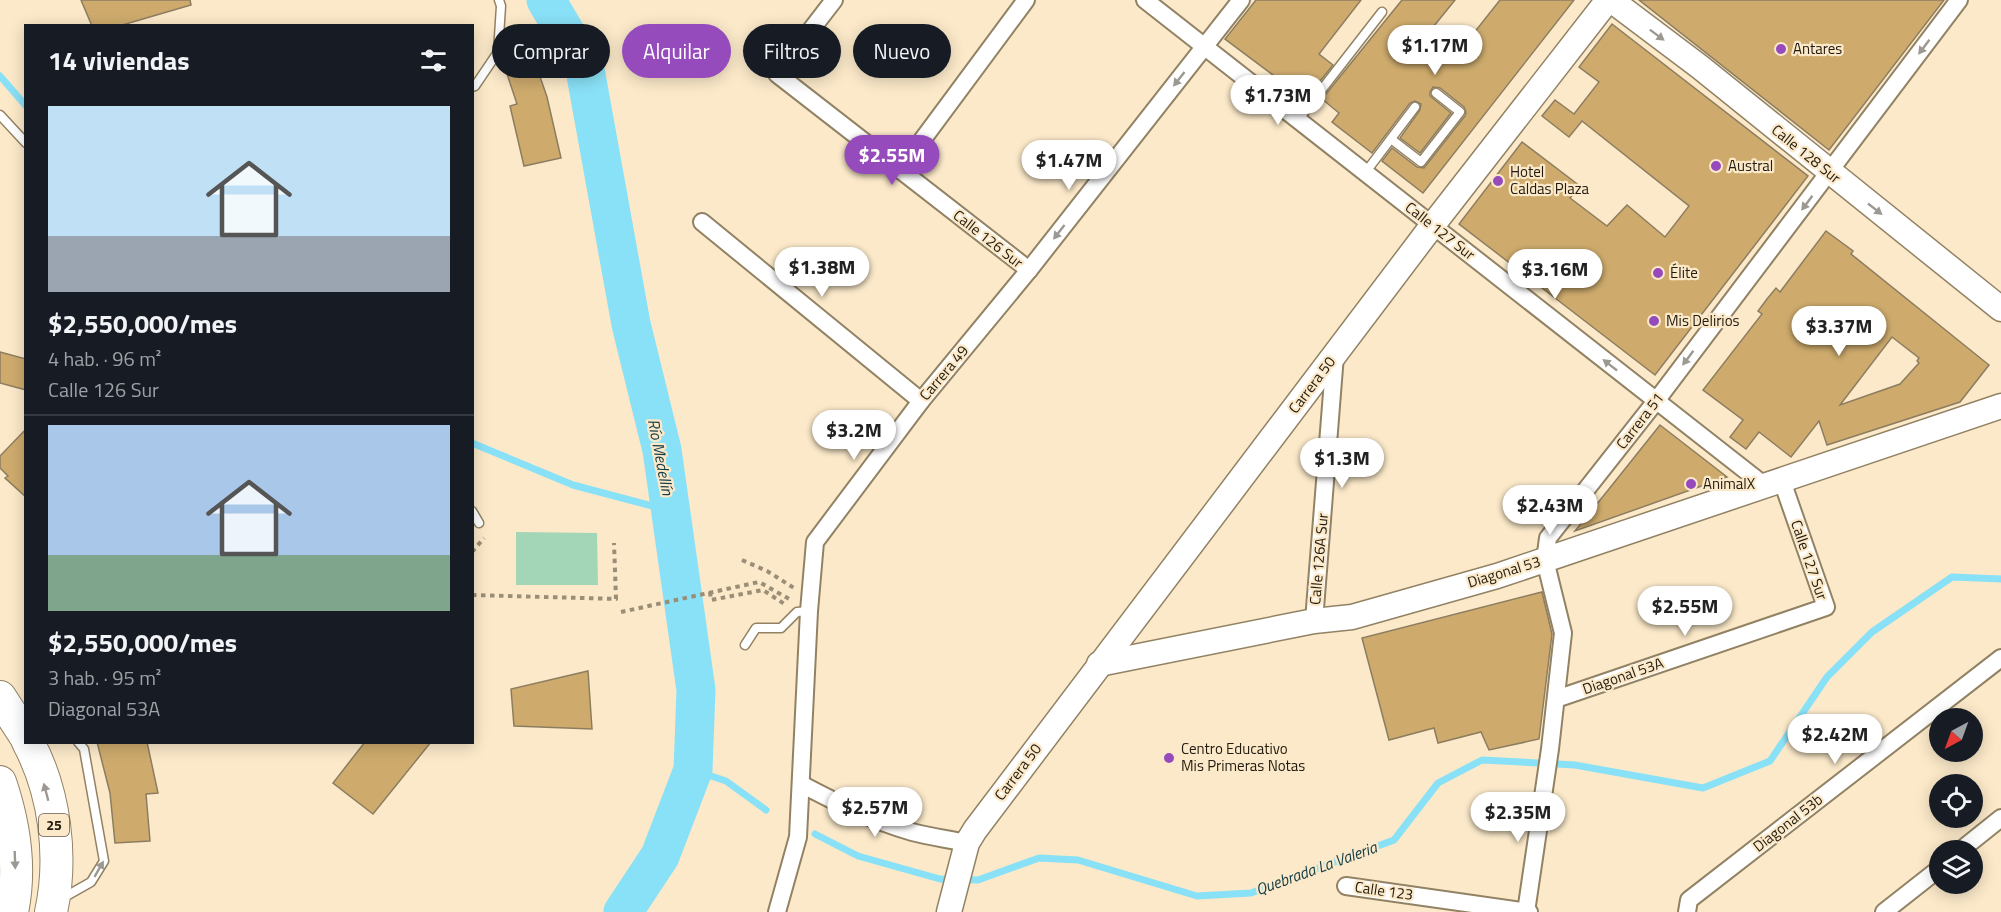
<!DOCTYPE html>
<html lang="es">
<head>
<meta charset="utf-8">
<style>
	:root { --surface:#171b24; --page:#242831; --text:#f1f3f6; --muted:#9ea1a6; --line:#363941; --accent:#964bbd }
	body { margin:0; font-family:"Titillium Web",sans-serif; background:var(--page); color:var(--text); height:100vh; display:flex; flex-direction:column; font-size:22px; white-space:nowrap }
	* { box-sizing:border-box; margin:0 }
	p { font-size:20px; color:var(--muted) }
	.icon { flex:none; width:33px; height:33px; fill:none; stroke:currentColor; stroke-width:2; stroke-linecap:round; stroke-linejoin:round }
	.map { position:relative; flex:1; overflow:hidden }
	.side { position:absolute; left:24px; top:24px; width:450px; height:720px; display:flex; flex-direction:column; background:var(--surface); border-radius:0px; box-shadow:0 3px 15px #0003 }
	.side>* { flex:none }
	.top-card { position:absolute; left:492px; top:24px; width:570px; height:54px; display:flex; gap:12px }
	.needle { width:39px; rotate:221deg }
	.controls { position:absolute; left:1929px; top:708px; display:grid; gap:12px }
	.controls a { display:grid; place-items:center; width:54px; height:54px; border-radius:50%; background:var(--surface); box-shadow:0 3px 15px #0003; font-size:30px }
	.price { position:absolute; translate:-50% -51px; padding:0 14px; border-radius:21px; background:#fff; color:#222; font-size:20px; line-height:39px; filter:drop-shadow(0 2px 3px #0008) }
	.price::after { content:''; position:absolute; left:50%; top:36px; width:18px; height:14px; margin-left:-9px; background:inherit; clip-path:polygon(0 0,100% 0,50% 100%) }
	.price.active { background:var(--accent); color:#fff }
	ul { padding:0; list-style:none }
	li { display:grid; align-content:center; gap:12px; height:318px; padding:0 24px }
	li+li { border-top:2px solid var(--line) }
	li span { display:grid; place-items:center; height:186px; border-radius:0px; color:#555 }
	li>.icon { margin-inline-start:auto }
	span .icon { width:108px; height:108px; fill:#fffc; stroke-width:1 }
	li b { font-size:26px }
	h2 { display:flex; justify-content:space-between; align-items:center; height:72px; padding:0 24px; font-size:26px }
	.chip { padding:0 21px; border-radius:27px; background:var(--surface); box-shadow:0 3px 15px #0003; font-size:21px; line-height:54px }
	.chip.active { background:var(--accent); color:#fff }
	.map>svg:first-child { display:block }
	.green { fill:#a3d5b7 }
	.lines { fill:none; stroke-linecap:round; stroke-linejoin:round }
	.stream { stroke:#89e1f7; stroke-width:7 }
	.river { stroke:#89e1f7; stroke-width:39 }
	.building { fill:#ceab6d; stroke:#8d7d60; stroke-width:1.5; fill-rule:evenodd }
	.lane-casing { stroke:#928264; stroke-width:11 }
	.street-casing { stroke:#928264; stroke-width:20 }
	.secondary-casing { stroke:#928264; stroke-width:27 }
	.highway-casing { stroke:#928264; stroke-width:34 }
	.path { stroke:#9a8e77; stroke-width:4; stroke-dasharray:4.5 4.5; stroke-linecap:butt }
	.lane { stroke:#fff; stroke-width:8 }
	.street { stroke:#fff; stroke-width:16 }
	.secondary { stroke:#fff; stroke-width:24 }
	.highway { stroke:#fff; stroke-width:32 }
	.oneway { fill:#9c9993 }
	.poi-dot { fill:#964bbd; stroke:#fbe9c9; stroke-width:2 }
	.labels { text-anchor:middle; stroke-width:4.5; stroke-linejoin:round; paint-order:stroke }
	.shield { fill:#fbe9c9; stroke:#635a48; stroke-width:1.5 }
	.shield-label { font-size:14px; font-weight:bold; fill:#221c10 }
	.poi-label { font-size:15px; fill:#221c10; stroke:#fbe9c9; text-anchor:start }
	.street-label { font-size:15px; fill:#221c10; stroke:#fbe9c9 }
	.water-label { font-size:16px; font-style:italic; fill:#133d46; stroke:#fbe9c9 }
</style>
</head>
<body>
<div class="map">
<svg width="2001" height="912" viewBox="0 0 2001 912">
	<rect width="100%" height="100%" fill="#fbe9c9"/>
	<polygon class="green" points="516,532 597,533 598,585 516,585"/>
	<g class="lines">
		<g class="stream">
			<polyline points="0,76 26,106"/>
			<polyline points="472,443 573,485 671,511"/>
			<polyline points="693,770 726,781 766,810"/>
			<polyline points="815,834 858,856 940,879 978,880 1039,858 1078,860 1197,896 1251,893 1394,840 1438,783 1482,760 1575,765 1703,788 1770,761 1827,677 1872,632 1952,577 2001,579"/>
		</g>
		<polyline class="river" points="546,0 584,64 631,324 662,450 696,690 693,770 660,856 623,912"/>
	</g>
	<g class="building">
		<polygon points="81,0 190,0 191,5 119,26 92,26"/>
		<polygon points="1256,0 1361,0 1319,54 1333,65 1312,91 1308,88 1301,96 1225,39"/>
		<polygon points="1402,0 1455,0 1434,26 1462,48 1500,0 1574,0 1423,193 1382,161 1392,148 1417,167 1424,168 1465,116 1466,112 1464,107 1440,88 1433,87 1430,92 1430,96 1451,113 1420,153 1400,138 1420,110 1421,104 1415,101 1410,103 1372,153 1332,122 1339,113 1322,99"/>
		<polygon points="1639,0 1944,0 1829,150"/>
		<polygon points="1612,24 1808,176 1655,375 1459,224 1522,142 1580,186 1570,198 1607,226 1627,205 1665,237 1689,206 1582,121 1569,137 1542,116 1555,100 1574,114 1599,82 1579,67"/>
		<polygon points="536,65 547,97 561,158 524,166 510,106 517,104 507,74"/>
		<path d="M1826,231L1853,251L1851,254L1989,365L1960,402L1827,445L1819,421L1791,457L1759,432L1746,449L1730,437L1743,420L1703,390L1762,314L1758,311L1767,299L1776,288L1780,292ZM1892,337L1919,358L1917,361L1919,363L1900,384L1840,405Z"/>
		<polygon points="0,352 26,359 26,390 0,383"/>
		<polygon points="1660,425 1727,477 1575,531 1609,489"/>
		<polygon points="26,429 26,497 5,478 8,476 0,468 0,456"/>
		<polygon points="1542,592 1552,634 1539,739 1489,750 1481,732 1438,743 1434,728 1389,740 1362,638"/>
		<polygon points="588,671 592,729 514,726 511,689"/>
		<polygon points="97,742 147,742 158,793 146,794 150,841 115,843 110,793"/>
		<polygon points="365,742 431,742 373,814 333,783"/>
	</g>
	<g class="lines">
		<defs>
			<g id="lane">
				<polyline points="472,87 475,86 498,52 501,6 499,0"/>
				<polyline points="0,115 26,143"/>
				<polyline points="1298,120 1382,12"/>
				<polyline points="1391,139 1421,162 1460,112 1436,93"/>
				<polyline points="1365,173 1415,107"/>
				<polyline points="472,511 479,523"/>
				<polyline points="745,645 756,628 781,628 797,612 809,611"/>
				<polyline points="61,899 91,882 104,861 84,749 78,742"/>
			</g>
			<g id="street">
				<polyline points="834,0 777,74 1029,270"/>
				<polyline points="1145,0 1764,485"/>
				<polyline points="900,170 1026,0"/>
				<polyline points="702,222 921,401"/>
				<polyline points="1314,621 1335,355"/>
				<polyline points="1556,699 1826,607 1781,478"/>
				<path d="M801,784C837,803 873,821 912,832C930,837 949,839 967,843"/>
				<polyline points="1961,850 2001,818"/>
				<polyline points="1346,886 1529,912"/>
				<polyline points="777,912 798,837 809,611 815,542 921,401 1029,270 1241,0"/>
				<polyline points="1526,912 1550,749 1563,633 1545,560 1548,538 1656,401 1959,0"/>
				<polyline points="1687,912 1689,900 2001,658"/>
				<polyline points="1884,912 1940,868"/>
			</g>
			<g id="secondary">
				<polyline points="1611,0 1700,67 2001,309"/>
				<polyline points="1099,664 1314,621 1352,617 1497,576 2001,406"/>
				<polyline points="949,912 967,843 975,830 1432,226 1608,0"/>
			</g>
			<g id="highway">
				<polyline points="0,697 26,737"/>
				<path d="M28,742C55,792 63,857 51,912"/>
				<path d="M0,782C14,823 21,869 12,912"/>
			</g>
		</defs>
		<use href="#lane" class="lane-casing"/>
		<use href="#street" class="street-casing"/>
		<use href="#secondary" class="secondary-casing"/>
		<use href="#highway" class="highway-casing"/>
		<g class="path">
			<polyline points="472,552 484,538"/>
			<polyline points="742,560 767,571 794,588"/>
			<polyline points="710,592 711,600 763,590 786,605"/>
			<polyline points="472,595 616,599 614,543"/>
			<polyline points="621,612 759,582 791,600"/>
		</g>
		<use href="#lane" class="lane"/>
		<use href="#street" class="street"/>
		<use href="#secondary" class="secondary"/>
		<use href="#highway" class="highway"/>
	</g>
	<defs><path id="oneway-solid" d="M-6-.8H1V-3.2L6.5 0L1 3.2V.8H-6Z" transform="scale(1.5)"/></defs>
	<g class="oneway">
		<use href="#oneway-solid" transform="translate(1657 35) rotate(37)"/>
		<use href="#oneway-solid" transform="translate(1924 47) rotate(127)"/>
		<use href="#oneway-solid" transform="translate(1179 79) rotate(128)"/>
		<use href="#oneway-solid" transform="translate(1807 203) rotate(127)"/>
		<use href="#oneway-solid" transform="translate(1875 209) rotate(38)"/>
		<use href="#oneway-solid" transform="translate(1059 232) rotate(128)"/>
		<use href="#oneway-solid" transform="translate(1688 358) rotate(127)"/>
		<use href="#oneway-solid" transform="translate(1610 365) rotate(-142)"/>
		<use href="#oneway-solid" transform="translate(46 792) rotate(-105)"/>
		<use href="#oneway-solid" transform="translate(15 860) rotate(88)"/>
		<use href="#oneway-solid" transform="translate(99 869) rotate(-60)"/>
	</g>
	<g class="poi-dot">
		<circle cx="1781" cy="49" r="6"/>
		<circle cx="1716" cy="166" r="6"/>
		<circle cx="1498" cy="181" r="6"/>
		<circle cx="1658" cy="273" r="6"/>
		<circle cx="1654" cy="321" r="6"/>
		<circle cx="1691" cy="484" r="6"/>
		<circle cx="1169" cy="758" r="6"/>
	</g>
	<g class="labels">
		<rect class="shield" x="39" y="814" width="30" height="22" rx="4.5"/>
		<g class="shield-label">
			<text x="54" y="830">25</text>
		</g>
		<g class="poi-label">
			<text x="1793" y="54">Antares</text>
			<text x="1728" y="171">Austral</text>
			<text x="1510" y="177">Hotel<tspan x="1510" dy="17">Caldas Plaza</tspan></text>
			<text x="1670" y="278">Élite</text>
			<text x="1666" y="326">Mis Delirios</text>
			<text x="1703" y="489">AnimalX</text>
			<text x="1181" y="754">Centro Educativo<tspan x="1181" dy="17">Mis Primeras Notas</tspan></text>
		</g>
		<g class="street-label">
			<text transform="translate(1806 154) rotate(39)" y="5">Calle 128 Sur</text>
			<text transform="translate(1440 231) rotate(38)" y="5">Calle 127 Sur</text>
			<text transform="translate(988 239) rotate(38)" y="5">Calle 126 Sur</text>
			<text transform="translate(944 373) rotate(-50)" y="5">Carrera 49</text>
			<text transform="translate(1312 385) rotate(-53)" y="5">Carrera 50</text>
			<text transform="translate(1640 421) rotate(-52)" y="5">Carrera 51</text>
			<text transform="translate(1319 559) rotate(-85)" y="5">Calle 126A Sur</text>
			<text transform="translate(1809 560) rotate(71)" y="5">Calle 127 Sur</text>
			<text transform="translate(1504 572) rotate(-17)" y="5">Diagonal 53</text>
			<text transform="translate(1623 676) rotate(-19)" y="5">Diagonal 53A</text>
			<text transform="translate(1018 772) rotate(-53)" y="5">Carrera 50</text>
			<text transform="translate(1788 823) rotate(-38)" y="5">Diagonal 53b</text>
			<text transform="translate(1384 891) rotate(8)" y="5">Calle 123</text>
		</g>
		<g class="water-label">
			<text transform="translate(661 457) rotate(79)" y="6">Río Medellín</text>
			<text transform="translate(1316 868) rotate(-20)" y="6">Quebrada La Valeria</text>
		</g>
	</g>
</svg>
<div class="controls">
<a><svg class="needle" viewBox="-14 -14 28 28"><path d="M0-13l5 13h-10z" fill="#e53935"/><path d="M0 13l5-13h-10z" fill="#9ea1a6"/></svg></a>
<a><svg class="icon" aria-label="locate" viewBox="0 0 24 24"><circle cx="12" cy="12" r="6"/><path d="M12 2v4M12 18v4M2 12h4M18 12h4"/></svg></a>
<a><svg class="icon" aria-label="layers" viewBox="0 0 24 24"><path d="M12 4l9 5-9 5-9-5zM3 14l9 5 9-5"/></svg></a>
</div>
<b class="price" style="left:1435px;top:76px">$1.17M</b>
<b class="price" style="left:1278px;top:126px">$1.73M</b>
<b class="price active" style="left:892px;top:186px">$2.55M</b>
<b class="price" style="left:1069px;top:191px">$1.47M</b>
<b class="price" style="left:822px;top:298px">$1.38M</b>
<b class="price" style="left:1555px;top:300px">$3.16M</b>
<b class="price" style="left:1839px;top:357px">$3.37M</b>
<b class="price" style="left:854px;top:461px">$3.2M</b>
<b class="price" style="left:1342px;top:489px">$1.3M</b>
<b class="price" style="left:1550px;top:536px">$2.43M</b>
<b class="price" style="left:1685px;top:637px">$2.55M</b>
<b class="price" style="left:1835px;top:765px">$2.42M</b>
<b class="price" style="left:875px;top:838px">$2.57M</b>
<b class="price" style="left:1518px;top:843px">$2.35M</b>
<div class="top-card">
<a class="chip">Comprar</a>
<a class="chip active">Alquilar</a>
<a class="chip">Filtros</a>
<a class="chip">Nuevo</a>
</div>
<section class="side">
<h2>14 viviendas<svg class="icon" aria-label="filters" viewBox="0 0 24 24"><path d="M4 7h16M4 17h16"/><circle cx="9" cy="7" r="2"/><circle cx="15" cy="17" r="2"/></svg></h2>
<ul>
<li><span style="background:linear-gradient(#bfe0f5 70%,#9aa5b1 0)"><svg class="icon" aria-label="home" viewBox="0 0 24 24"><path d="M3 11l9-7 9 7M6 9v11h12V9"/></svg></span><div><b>$2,550,000/mes</b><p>4 hab. · 96 m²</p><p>Calle 126 Sur</p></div></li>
<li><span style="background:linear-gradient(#a9c7e8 70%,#7fa58c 0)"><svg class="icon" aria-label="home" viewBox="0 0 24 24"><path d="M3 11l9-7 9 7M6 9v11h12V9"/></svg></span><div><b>$2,550,000/mes</b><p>3 hab. · 95 m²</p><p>Diagonal 53A</p></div></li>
</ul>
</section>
</div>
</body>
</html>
